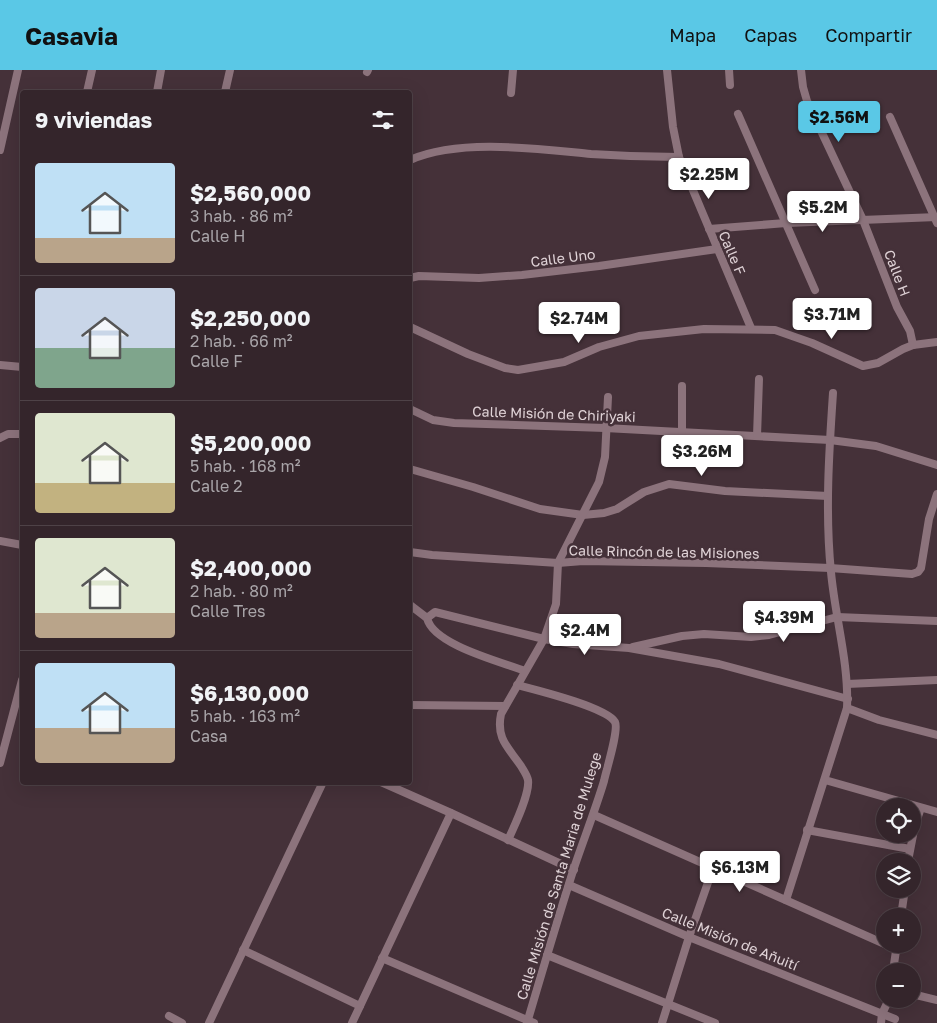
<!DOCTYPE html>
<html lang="es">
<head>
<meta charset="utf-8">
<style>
	:root { --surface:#34252b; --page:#3f3137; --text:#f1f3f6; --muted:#a9a5a9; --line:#4e4247; --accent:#5ac8e6 }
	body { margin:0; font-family:"Golos Text",sans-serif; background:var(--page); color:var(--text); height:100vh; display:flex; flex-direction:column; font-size:19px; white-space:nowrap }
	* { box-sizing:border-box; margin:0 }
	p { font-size:16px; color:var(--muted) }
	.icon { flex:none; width:28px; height:28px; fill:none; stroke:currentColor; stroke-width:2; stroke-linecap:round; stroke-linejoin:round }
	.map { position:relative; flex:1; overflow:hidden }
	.panel { position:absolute; left:20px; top:20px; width:392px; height:695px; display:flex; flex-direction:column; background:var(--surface); border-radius:5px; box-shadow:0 5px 20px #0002,0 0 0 1px var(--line) }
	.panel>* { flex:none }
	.buttons { position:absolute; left:876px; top:728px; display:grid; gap:10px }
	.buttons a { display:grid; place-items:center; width:45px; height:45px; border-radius:50%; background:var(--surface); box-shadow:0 5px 20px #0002,0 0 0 1px var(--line); font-size:25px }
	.price { position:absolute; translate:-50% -42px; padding:0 11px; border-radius:5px; background:#fff; color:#222; font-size:16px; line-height:32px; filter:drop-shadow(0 1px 2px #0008) }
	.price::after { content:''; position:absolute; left:50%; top:30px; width:15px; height:11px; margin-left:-8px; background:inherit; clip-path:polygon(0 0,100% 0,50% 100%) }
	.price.current { background:var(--accent); color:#111 }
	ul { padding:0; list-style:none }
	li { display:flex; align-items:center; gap:15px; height:125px; padding:0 15px }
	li+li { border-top:1px solid var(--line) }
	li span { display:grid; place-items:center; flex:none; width:140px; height:100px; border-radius:5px; color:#555 }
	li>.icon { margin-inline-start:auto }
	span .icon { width:60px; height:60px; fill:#fffc; stroke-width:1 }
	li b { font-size:21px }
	h2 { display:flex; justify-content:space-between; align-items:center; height:60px; padding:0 15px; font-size:21px }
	header { display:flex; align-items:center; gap:30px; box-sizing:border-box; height:70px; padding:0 25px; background:var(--accent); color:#111 }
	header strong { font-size:24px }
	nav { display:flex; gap:28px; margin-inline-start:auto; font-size:18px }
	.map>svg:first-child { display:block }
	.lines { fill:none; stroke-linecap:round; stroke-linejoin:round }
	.street { stroke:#8c737c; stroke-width:8 }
	.labels { text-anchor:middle; stroke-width:5; stroke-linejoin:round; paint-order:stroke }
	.street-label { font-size:14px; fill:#e0d3d7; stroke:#453139 }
</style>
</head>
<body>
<header>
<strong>Casavia</strong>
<nav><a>Mapa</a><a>Capas</a><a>Compartir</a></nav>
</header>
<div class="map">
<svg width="937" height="953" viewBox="0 0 937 953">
	<rect width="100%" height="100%" fill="#453139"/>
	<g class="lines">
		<g class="street">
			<polyline points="667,0 673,57 679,87 751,258"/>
			<polyline points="729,0 730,15"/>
			<polyline points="801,0 803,17 807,31 863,150 897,237 910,261 913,275"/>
			<polyline points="367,2 368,0"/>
			<polyline points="87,22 92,0"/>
			<polyline points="157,22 161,0"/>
			<polyline points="225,22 230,0"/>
			<polyline points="511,23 513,0"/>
			<polyline points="738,44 815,220"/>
			<polyline points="890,47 937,153"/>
			<polyline points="0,80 18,0"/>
			<path d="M410,90C460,68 538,79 591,84C620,86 650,87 679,87"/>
			<polyline points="709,159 786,153 937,147"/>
			<polyline points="410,208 419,206 479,208 522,205 599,196 717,179"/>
			<polyline points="410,257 468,284 505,298 518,300 564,292 599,277 639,266 704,259 775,260 812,273 863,296 878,293 903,279 913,275 937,272"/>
			<polyline points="0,295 22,297"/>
			<polyline points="410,339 433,350 454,353 605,358 830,370 876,376 937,395"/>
			<polyline points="682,362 682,316"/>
			<polyline points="757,366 759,309"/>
			<polyline points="0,368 8,364 22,364"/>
			<polyline points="410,399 473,417 540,439 583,445 604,443 617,439 644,422 669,414 725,421 828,426"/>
			<polyline points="0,471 22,475"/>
			<polyline points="410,482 432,485 558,493 583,491 706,493 830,498 912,504 918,502 921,498 929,449 937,424"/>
			<path d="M410,535L427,548C433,575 502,592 525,601"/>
			<polyline points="427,548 435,542 544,569 573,574 629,578 719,594 848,629"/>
			<polyline points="633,577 682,566 704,564 751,567 769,565 837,547 937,551"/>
			<polyline points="847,614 937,610"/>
			<path d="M517,615C536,620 606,637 615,652C619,660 606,701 604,711C595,741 583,771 573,801C557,851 542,902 527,953"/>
			<polyline points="410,635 505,636"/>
			<polyline points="847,638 879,650 937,665"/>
			<polyline points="0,693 22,610"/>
			<polyline points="825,710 937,742"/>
			<polyline points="381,712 451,743 574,800"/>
			<polyline points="594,745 896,879"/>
			<polyline points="807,760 910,779"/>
			<path d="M508,770C514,757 530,724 528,710C527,705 524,701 521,696C508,677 496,669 501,644L544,569L556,534L558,493L599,412L605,387L608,327"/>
			<polyline points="908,791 915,755 921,738"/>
			<polyline points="569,815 689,867 895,949"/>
			<path d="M786,830L847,638C849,593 835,547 831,502C825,443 829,382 833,323"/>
			<polyline points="901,846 905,819"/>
			<polyline points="243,880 360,936"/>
			<polyline points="547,885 715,953"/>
			<polyline points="382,888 534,953"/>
			<polyline points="893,901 897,874"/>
			<polyline points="912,924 937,930"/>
			<polyline points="169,946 182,953"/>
			<polyline points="209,953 323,712"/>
			<polyline points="352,953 451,743"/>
			<polyline points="662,953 689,867 713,798"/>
			<polyline points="881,953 882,944 889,929"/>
		</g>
	</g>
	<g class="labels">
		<g class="street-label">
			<text transform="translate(732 183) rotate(67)" y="5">Calle F</text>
			<text transform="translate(563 188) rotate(-7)" y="5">Calle Uno</text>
			<text transform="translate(897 203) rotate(69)" y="5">Calle H</text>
			<text transform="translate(554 344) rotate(2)" y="5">Calle Misión de Chiriyaki</text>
			<text transform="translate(664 482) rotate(1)" y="5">Calle Rincón de las Misiones</text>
			<text transform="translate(559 806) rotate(-73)" y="5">Calle Misión de Santa Maria de Mulege</text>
			<text transform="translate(730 869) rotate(22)" y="5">Calle Misión de Añuití</text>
		</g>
	</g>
</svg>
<div class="buttons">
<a><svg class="icon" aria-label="locate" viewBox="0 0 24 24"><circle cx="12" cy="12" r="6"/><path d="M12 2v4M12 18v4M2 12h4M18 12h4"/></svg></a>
<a><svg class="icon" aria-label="layers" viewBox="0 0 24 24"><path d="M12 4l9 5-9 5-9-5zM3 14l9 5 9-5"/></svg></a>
<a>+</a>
<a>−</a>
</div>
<b class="price current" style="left:839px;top:73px">$2.56M</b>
<b class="price" style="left:709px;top:130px">$2.25M</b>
<b class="price" style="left:823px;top:163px">$5.2M</b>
<b class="price" style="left:832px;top:270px">$3.71M</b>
<b class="price" style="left:579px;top:274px">$2.74M</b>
<b class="price" style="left:702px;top:407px">$3.26M</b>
<b class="price" style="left:784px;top:573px">$4.39M</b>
<b class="price" style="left:585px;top:586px">$2.4M</b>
<b class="price" style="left:740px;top:823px">$6.13M</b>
<section class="panel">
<h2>9 viviendas<svg class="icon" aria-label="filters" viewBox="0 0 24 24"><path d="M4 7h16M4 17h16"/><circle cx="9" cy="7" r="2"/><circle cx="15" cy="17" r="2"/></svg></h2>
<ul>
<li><span style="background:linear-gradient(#bfe0f5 75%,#b9a48a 0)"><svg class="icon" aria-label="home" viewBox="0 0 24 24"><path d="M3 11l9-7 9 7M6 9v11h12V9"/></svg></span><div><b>$2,560,000</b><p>3 hab. · 86 m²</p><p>Calle H</p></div></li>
<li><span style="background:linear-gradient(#c9d6e8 60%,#7fa58c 0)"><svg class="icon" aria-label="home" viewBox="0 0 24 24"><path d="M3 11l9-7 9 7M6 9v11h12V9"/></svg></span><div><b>$2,250,000</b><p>2 hab. · 66 m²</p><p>Calle F</p></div></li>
<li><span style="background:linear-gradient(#dfe7d0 70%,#c2b280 0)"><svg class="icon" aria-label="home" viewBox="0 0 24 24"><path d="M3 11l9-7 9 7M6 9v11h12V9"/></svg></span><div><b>$5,200,000</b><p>5 hab. · 168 m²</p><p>Calle 2</p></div></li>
<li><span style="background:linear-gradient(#dfe7d0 75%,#b9a48a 0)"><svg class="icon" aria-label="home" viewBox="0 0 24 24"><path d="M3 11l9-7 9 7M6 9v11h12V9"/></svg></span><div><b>$2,400,000</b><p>2 hab. · 80 m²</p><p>Calle Tres</p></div></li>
<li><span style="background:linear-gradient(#bfe0f5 65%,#b9a48a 0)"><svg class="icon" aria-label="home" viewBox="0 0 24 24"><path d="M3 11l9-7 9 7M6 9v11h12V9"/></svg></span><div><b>$6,130,000</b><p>5 hab. · 163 m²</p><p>Casa</p></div></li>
</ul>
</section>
</div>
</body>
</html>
